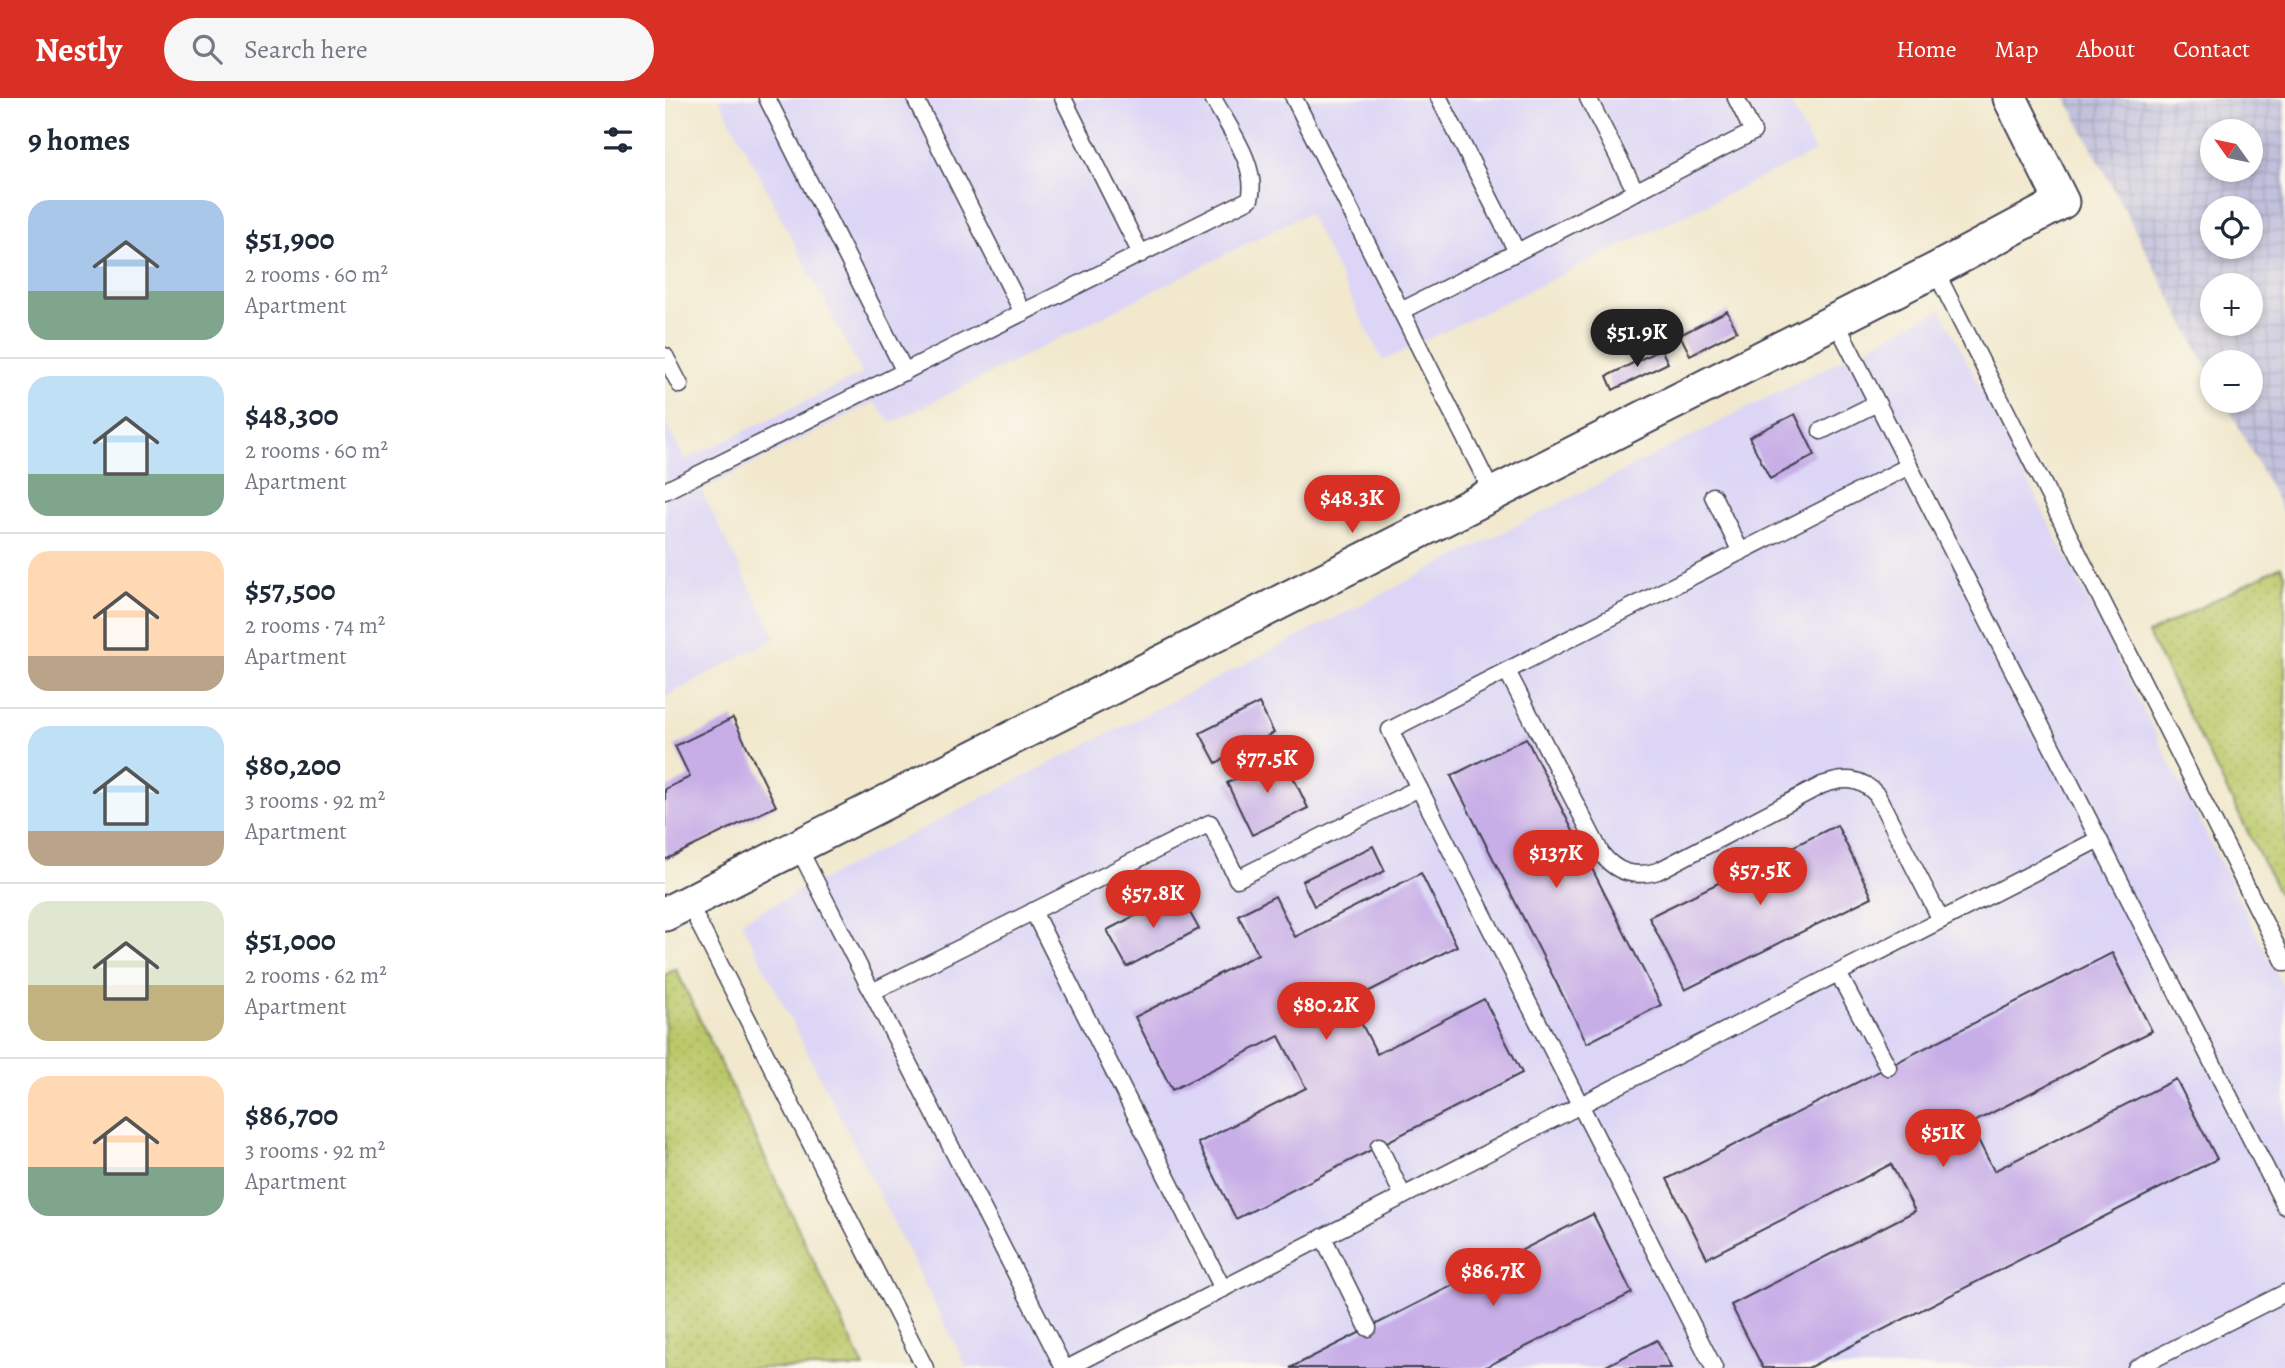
<!DOCTYPE html>
<html lang="en">
<head>
<meta charset="utf-8">
<style>
	:root { --surface:#fff; --page:#f6f6f7; --text:#1f2937; --muted:#747a83; --line:#e0e1e3; --accent:#d93025 }
	body { margin:0; font-family:Alegreya,serif; background:var(--page); color:var(--text); height:100vh; display:flex; flex-direction:column; font-size:26px; white-space:nowrap }
	* { box-sizing:border-box; margin:0 }
	p { font-size:23px; color:var(--muted) }
	.icon { flex:none; width:38px; height:38px; fill:none; stroke:currentColor; stroke-width:2; stroke-linecap:round; stroke-linejoin:round }
	.map { position:relative; flex:1; overflow:hidden }
	.details { display:flex; flex-direction:column; background:var(--surface); width:665px }
	.details>* { flex:none }
	.needle { width:46px; rotate:303deg }
	.tools { position:absolute; left:1535px; top:21px; display:grid; gap:14px }
	.tools a { display:grid; place-items:center; width:63px; height:63px; border-radius:50%; background:var(--surface); box-shadow:0 4px 10px #0003; font-size:35px }
	.price { position:absolute; translate:-50% -60px; padding:0 16px; border-radius:24px; background:var(--accent); color:#fff; font-size:23px; line-height:46px; filter:drop-shadow(0 2px 4px #0008) }
	.price::after { content:''; position:absolute; left:50%; top:42px; width:21px; height:16px; margin-left:-10px; background:inherit; clip-path:polygon(0 0,100% 0,50% 100%) }
	.price.on { background:#222; color:#fff }
	ul { padding:0; list-style:none }
	li { display:flex; align-items:center; gap:21px; height:175px; padding:0 28px }
	li+li { border-top:2px solid var(--line) }
	li span { display:grid; place-items:center; flex:none; width:196px; height:140px; border-radius:21px; color:#555 }
	li>.icon { margin-inline-start:auto }
	span .icon { width:84px; height:84px; fill:#fffc; stroke-width:1 }
	li b { font-size:30px }
	h2 { display:flex; justify-content:space-between; align-items:center; height:84px; padding:0 28px; font-size:30px }
	header { display:flex; align-items:center; gap:42px; box-sizing:border-box; height:98px; padding:0 35px; background:var(--accent); color:#fff }
	header strong { font-size:33px }
	nav { display:flex; gap:38px; margin-inline-start:auto; font-size:24px }
	.search { width:490px; height:63px; background:var(--page); display:flex; align-items:center; gap:18px; box-sizing:border-box; padding:0 24px; border-radius:38px; color:var(--muted); font-size:26px }
	main { display:flex; flex:1; min-height:0 }
	.map>svg:first-child { display:block }
	.built { fill:#dcd5f6 }
	.industrial { fill:url(#industrial-grid); fill-rule:evenodd }
	.grass { fill:url(#grass-dots); stroke:#6e7653; stroke-width:2 }
	.building { fill:#c7aee7 }
	.lines { fill:none; stroke-linecap:round; stroke-linejoin:round }
	.lane-casing { stroke:#414051; stroke-width:19 }
	.street-casing { stroke:#414051; stroke-width:37 }
	.lane { stroke:#fff; stroke-width:16 }
	.street { stroke:#fff; stroke-width:33 }
</style>
</head>
<body>
<header>
<strong>Nestly</strong>
<div class="search"><svg class="icon" aria-label="search" viewBox="0 0 24 24"><circle cx="10" cy="10" r="6"/><path d="M15 15l6 6"/></svg>Search here</div>
<nav><a>Home</a><a>Map</a><a>About</a><a>Contact</a></nav>
</header>
<main>
<section class="details">
<h2>9 homes<svg class="icon" aria-label="filters" viewBox="0 0 24 24"><path d="M4 7h16M4 17h16"/><circle cx="9" cy="7" r="2"/><circle cx="15" cy="17" r="2"/></svg></h2>
<ul>
<li><span style="background:linear-gradient(#a9c7e8 65%,#7fa58c 0)"><svg class="icon" aria-label="home" viewBox="0 0 24 24"><path d="M3 11l9-7 9 7M6 9v11h12V9"/></svg></span><div><b>$51,900</b><p>2 rooms · 60 m²</p><p>Apartment</p></div></li>
<li><span style="background:linear-gradient(#bfe0f5 70%,#7fa58c 0)"><svg class="icon" aria-label="home" viewBox="0 0 24 24"><path d="M3 11l9-7 9 7M6 9v11h12V9"/></svg></span><div><b>$48,300</b><p>2 rooms · 60 m²</p><p>Apartment</p></div></li>
<li><span style="background:linear-gradient(#ffd9b3 75%,#b9a48a 0)"><svg class="icon" aria-label="home" viewBox="0 0 24 24"><path d="M3 11l9-7 9 7M6 9v11h12V9"/></svg></span><div><b>$57,500</b><p>2 rooms · 74 m²</p><p>Apartment</p></div></li>
<li><span style="background:linear-gradient(#bfe0f5 75%,#b9a48a 0)"><svg class="icon" aria-label="home" viewBox="0 0 24 24"><path d="M3 11l9-7 9 7M6 9v11h12V9"/></svg></span><div><b>$80,200</b><p>3 rooms · 92 m²</p><p>Apartment</p></div></li>
<li><span style="background:linear-gradient(#dfe7d0 60%,#c2b280 0)"><svg class="icon" aria-label="home" viewBox="0 0 24 24"><path d="M3 11l9-7 9 7M6 9v11h12V9"/></svg></span><div><b>$51,000</b><p>2 rooms · 62 m²</p><p>Apartment</p></div></li>
<li><span style="background:linear-gradient(#ffd9b3 65%,#7fa58c 0)"><svg class="icon" aria-label="home" viewBox="0 0 24 24"><path d="M3 11l9-7 9 7M6 9v11h12V9"/></svg></span><div><b>$86,700</b><p>3 rooms · 92 m²</p><p>Apartment</p></div></li>
</ul>
</section>
<div class="map">
<svg width="1620" height="1270" viewBox="0 0 1620 1270">
	<defs>
		<pattern id="industrial-grid" width="8" height="8" patternUnits="userSpaceOnUse" patternTransform="scale(1.75)"><rect width="8" height="8" fill="#c2c1dc"/><path d="M0 4h8M4 0v8" fill="none" stroke="#a6a6be"/></pattern>
		<pattern id="grass-dots" width="8" height="8" patternUnits="userSpaceOnUse" patternTransform="scale(1.75)"><rect width="8" height="8" fill="#bbc96b"/><path d="M2 2h.1M6 6h.1" fill="none" stroke="#a0ac5e" stroke-width="1.8" stroke-linecap="round"/></pattern>
	</defs>
	<rect width="100%" height="100%" fill="#fbf7ec"/>
	<filter id="ink" filterUnits="userSpaceOnUse"><feTurbulence type="fractalNoise" baseFrequency=".0143" numOctaves="2"/><feDisplacementMap in="SourceGraphic" scale="14" xChannelSelector="R" yChannelSelector="G"/><feConvolveMatrix kernelMatrix="1 2 1 2 8 2 1 2 1" color-interpolation-filters="sRGB"/></filter>
	<filter id="wash" filterUnits="userSpaceOnUse"><feTurbulence type="fractalNoise" baseFrequency=".00686" numOctaves="4" result="noise"/><feDisplacementMap in="SourceGraphic" scale="28" xChannelSelector="R" yChannelSelector="G"/><feGaussianBlur stdDeviation="1.57" result="paint"/><feColorMatrix in="noise" values="0 0 0 0 0 0 0 0 0 0 0 0 0 0 0 0 0 1.4 0 .05"/><feComposite in="paint" operator="in"/></filter>
	<g filter="url(#wash)">
		<rect width="100%" height="100%" fill="#f1e8cd"/>
		<g class="built">
			<polygon points="54,0 1123,0 1150,54 718,263 643,115 226,325 209,304 36,392 111,540 0,599 0,323 20,362 197,276"/>
			<polygon points="1276,211 1620,892 1620,1270 302,1270 76,823"/>
		</g>
		<path class="industrial" d="M1401,0H1620V418L1560,303H1586V264H1547V279ZM1547,33H1586V72H1547ZM1547,110H1586V149H1547ZM1547,187H1586V226H1547Z"/>
		<g class="grass">
			<polygon points="1616,468 1620,476 1620,808 1483,536"/>
			<polygon points="11,871 199,1270 0,1270 0,877"/>
		</g>
		<g id="blocks">
			<g class="building">
				<polygon points="1062,213 1072,233 1025,257 1015,237"/>
				<polygon points="996,251 1003,265 948,292 942,278"/>
				<polygon points="1130,316 1150,357 1105,381 1084,339"/>
				<polygon points="594,605 609,635 551,665 535,635"/>
				<polygon points="68,620 111,708 0,762 0,691 25,679 10,648"/>
				<polygon points="861,640 996,907 922,945 786,678"/>
				<polygon points="618,658 643,710 587,737 562,685"/>
				<polygon points="1172,727 1207,799 1020,892 984,819"/>
				<polygon points="708,748 720,773 649,808 637,783"/>
				<polygon points="756,775 792,848 685,903 712,956 819,901 857,975 571,1121 533,1045 641,990 614,938 507,992 470,919 593,856 573,817 587,810 610,798 630,839"/>
				<polygon points="514,795 534,831 462,869 442,832"/>
				<polygon points="1447,855 1487,933 1305,1026 1329,1073 1511,981 1552,1061 1143,1270 1098,1270 1066,1207 1250,1113 1226,1066 1042,1160 1002,1081"/>
				<polygon points="928,1116 967,1195 819,1270 625,1270"/>
				<polygon points="992,1242 1006,1270 937,1270"/>
			</g>
		</g>
	</g>
	<g filter="url(#ink)">
		<use href="#blocks" fill-opacity="0" stroke="#414051" stroke-width="2"/>
		<g class="lines">
			<defs>
				<g id="lane">
					<polyline points="102,0 240,274"/>
					<polyline points="250,0 358,215"/>
					<polyline points="398,0 476,156"/>
					<polyline points="629,0 828,396"/>
					<polyline points="774,0 852,154"/>
					<polyline points="923,0 971,94"/>
					<polyline points="1270,172 1620,865"/>
					<polyline points="736,213 1088,34 1071,0"/>
					<polyline points="1170,222 1620,1108"/>
					<polyline points="0,258 15,287"/>
					<polyline points="1156,333 1212,305"/>
					<path d="M0,393L585,101C594,69 563,29 548,0"/>
					<polyline points="1048,398 1076,454"/>
					<path d="M842,573L936,755C951,775 969,780 993,773L1157,687C1179,679 1196,679 1212,697L1276,822"/>
					<polyline points="754,690 1049,1270"/>
					<polyline points="133,749 399,1270"/>
					<polyline points="23,804 260,1270"/>
					<polyline points="368,813 558,1191"/>
					<polyline points="1173,875 1223,969"/>
					<polyline points="207,894 545,725 572,781 754,690 725,632 1244,368"/>
					<polyline points="714,1048 738,1098"/>
					<polyline points="658,1139 703,1230"/>
					<polyline points="403,1270 1434,741"/>
					<polyline points="1471,1270 1620,1195"/>
				</g>
				<polyline id="street" points="0,816 1270,172 1397,104 1345,0"/>
			</defs>
			<use href="#lane" class="lane-casing"/>
			<use href="#street" class="street-casing"/>
			<use href="#lane" class="lane"/>
			<use href="#street" class="street"/>
		</g>
	</g>
</svg>
<div class="tools">
<a><svg class="needle" viewBox="-14 -14 28 28"><path d="M0-13l5 13h-10z" fill="#e53935"/><path d="M0 13l5-13h-10z" fill="#747a83"/></svg></a>
<a><svg class="icon" aria-label="locate" viewBox="0 0 24 24"><circle cx="12" cy="12" r="6"/><path d="M12 2v4M12 18v4M2 12h4M18 12h4"/></svg></a>
<a>+</a>
<a>−</a>
</div>
<b class="price on" style="left:972px;top:271px">$51.9K</b>
<b class="price" style="left:687px;top:437px">$48.3K</b>
<b class="price" style="left:602px;top:697px">$77.5K</b>
<b class="price" style="left:891px;top:792px">$137K</b>
<b class="price" style="left:1095px;top:809px">$57.5K</b>
<b class="price" style="left:488px;top:832px">$57.8K</b>
<b class="price" style="left:661px;top:944px">$80.2K</b>
<b class="price" style="left:1278px;top:1071px">$51K</b>
<b class="price" style="left:828px;top:1210px">$86.7K</b>
</div>
</main>
</body>
</html>
